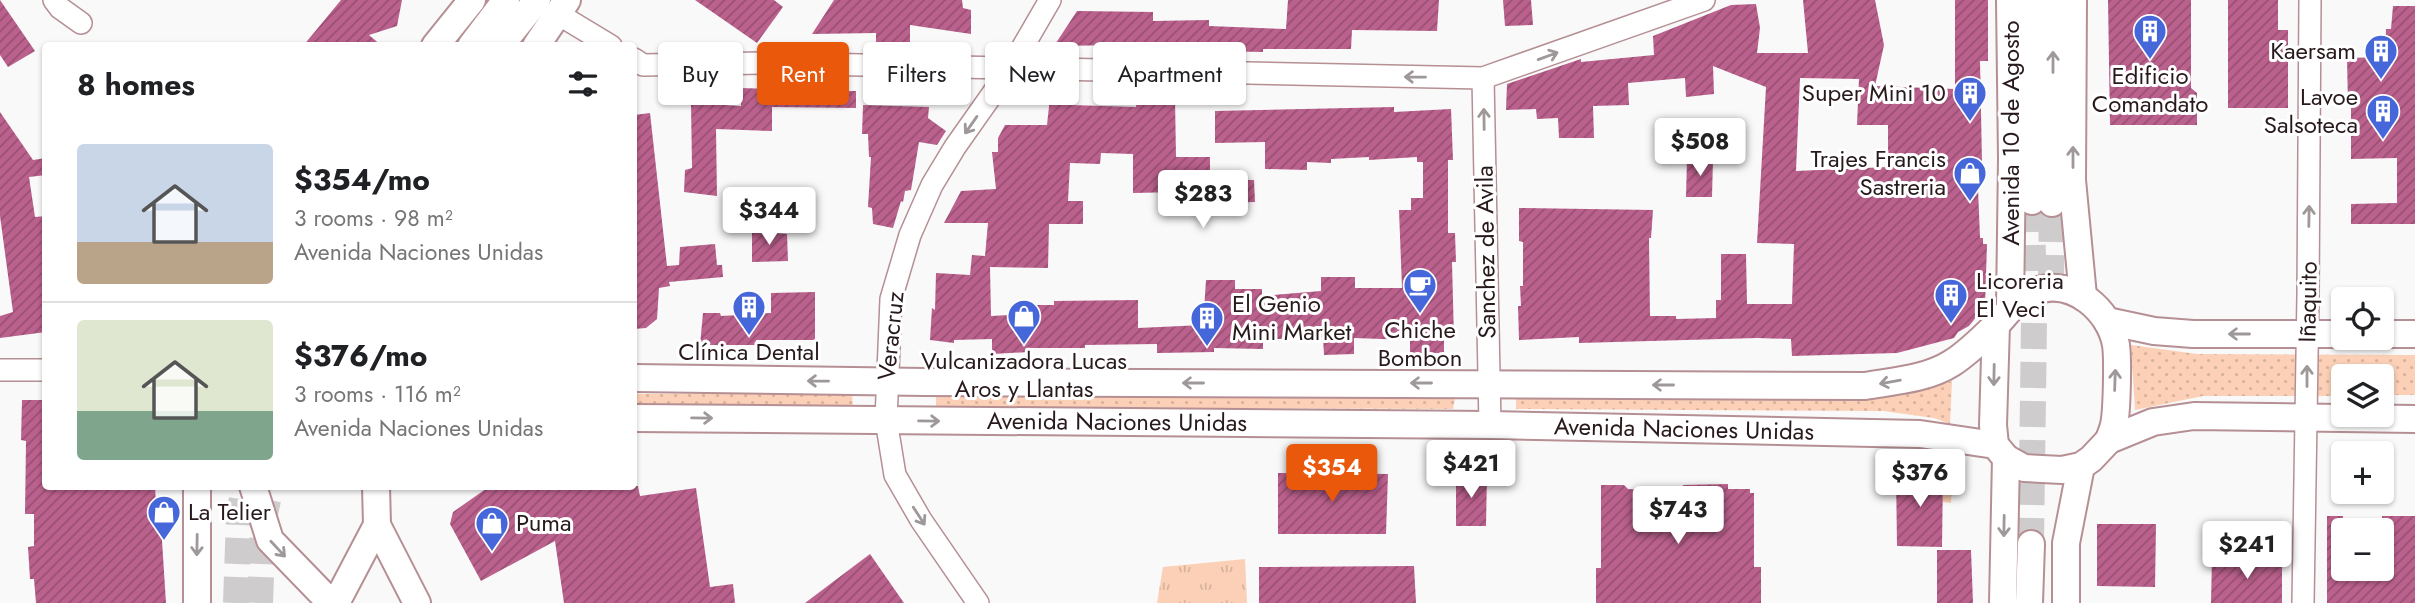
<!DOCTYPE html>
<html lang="en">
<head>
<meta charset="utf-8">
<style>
	:root { --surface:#fff; --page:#f2f2f2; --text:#202124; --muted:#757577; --line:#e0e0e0; --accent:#ea580c }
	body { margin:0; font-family:Jost,sans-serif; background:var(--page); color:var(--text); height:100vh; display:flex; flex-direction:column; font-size:26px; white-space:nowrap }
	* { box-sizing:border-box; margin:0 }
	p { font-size:23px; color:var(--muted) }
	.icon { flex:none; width:38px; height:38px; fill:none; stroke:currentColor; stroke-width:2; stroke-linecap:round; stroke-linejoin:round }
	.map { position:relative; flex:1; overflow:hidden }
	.details { position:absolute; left:42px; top:42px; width:595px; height:448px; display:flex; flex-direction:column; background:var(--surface); border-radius:7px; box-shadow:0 2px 5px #0004 }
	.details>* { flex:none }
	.top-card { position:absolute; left:658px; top:42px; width:665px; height:63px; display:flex; gap:14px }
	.controls { position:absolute; left:2331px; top:287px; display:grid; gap:14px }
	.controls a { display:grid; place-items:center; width:63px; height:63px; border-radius:7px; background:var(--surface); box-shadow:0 2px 5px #0004; font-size:35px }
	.price { position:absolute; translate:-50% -60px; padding:0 16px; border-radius:7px; background:#fff; color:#222; font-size:23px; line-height:46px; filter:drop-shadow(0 2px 4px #0008) }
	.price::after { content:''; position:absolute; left:50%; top:42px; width:21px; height:16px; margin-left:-10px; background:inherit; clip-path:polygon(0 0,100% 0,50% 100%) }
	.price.active { background:var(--accent); color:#fff }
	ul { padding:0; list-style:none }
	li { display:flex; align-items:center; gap:21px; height:175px; padding:0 35px }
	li+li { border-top:2px solid var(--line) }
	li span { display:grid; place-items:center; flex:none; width:196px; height:140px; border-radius:7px; color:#555 }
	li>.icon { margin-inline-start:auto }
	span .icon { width:84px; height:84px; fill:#fffc; stroke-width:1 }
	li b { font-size:30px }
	h2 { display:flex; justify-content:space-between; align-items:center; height:84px; padding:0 35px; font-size:30px }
	.chip { padding:0 24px; border-radius:7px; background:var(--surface); box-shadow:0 2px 5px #0004; font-size:24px; line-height:63px }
	.chip.active { background:var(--accent); color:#fff }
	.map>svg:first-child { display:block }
	.grass { fill:url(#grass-dots) }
	.park { fill:url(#park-tufts) }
	.garden { fill:#fbd0b6 }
	.building { fill:url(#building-hatch); fill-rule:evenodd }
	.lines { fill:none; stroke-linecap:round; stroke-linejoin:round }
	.major-tunnel { stroke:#cfcccd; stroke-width:26; stroke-dasharray:26 13; stroke-linecap:butt }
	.minor-casing { stroke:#b58f93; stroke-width:24 }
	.major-casing { stroke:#b58f93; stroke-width:30 }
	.minor { stroke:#fff; stroke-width:21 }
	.major { stroke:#fff; stroke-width:26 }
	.oneway { stroke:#9e9899 }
	.labels { text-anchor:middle; stroke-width:6; stroke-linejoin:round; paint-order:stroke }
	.poi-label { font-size:24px; fill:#281a1c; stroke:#fff; text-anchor:end }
	.street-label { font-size:24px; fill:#281a1c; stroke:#fff }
</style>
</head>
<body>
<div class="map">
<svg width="2415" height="603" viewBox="0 0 2415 603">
	<defs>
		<pattern id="grass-dots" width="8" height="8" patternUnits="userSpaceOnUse" patternTransform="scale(1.75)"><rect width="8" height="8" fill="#fbd0b6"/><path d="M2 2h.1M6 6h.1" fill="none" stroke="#d7b29c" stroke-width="1.8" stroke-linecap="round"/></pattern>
		<pattern id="park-tufts" width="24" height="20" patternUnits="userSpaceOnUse" patternTransform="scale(1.75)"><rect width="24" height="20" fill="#fbd0b6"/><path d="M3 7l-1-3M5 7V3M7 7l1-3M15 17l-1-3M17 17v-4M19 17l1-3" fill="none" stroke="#d7b29c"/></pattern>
		<pattern id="building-hatch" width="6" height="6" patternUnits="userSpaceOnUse" patternTransform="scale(1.75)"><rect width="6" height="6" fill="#bb618d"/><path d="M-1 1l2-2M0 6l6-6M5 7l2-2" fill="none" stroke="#984f72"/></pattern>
	</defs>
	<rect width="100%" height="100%" fill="#f9f9f9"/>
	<g class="grass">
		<polygon points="2131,345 2197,354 2415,355 2415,395 2382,395 2382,376 2343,376 2343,396 2203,396 2135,410"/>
		<polygon points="1952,381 1950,424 1934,418 1883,411 1516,409 1516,394 1900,395"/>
		<polygon points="936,392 1456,393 1453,409 936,407"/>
		<polygon points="852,393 853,408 634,407 634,394"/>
	</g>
	<polygon class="park" points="1245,559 1247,603 1157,603 1163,567"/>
	<polygon class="garden" points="1917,461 1953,478 1951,503 1919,498"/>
	<g class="building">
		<polygon points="0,0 35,51 8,67 0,55"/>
		<polygon points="341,0 402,0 397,26 369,35 382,46 303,46"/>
		<polygon points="695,0 774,0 783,7 757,43"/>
		<polygon points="834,0 962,0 963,8 971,10 971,34 910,25 910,44 876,44 876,33 812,34"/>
		<polygon points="1288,0 1439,0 1437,31 1352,30 1351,49 1263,49 1263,52 1210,51 1210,54 1174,53 1157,52 1157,48 1128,48 1128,45 1054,46 1077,11 1153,12 1153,21 1209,20 1209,26 1286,29"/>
		<polygon points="1503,0 1531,0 1533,25 1505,26"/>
		<path d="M1803,0H1875L1884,45L1875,86L1955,89V0H1988V61H1980L1982,163H1977L1980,238H1983V244H1987L1985,306L1969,326L1958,332L1954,338L1897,353L1792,356L1791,339L1757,338L1579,343V337L1519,340L1518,306H1521L1520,286H1523V242L1519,241V208L1653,210L1651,238H1649L1650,316H1676V319L1716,318V300H1721V254H1746L1747,304H1792L1794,244L1757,243L1766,87L1713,66L1714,94L1686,97L1685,78L1628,83L1629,105L1593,106L1594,138H1559L1558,118L1537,119L1536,109L1506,110L1507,84L1581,59V62L1654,55L1653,36L1731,5L1756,4L1760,28L1757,53H1808ZM1800,78L1859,79L1857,125H1888V167L1796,171Z"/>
		<polygon points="2108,0 2191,0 2191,88 2197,93 2197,125 2110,125"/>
		<polygon points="2228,0 2278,0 2278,30 2288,30 2288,108 2228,108"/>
		<polygon points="2393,6 2415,6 2415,224 2351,224 2351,204 2397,203 2397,158 2351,159 2351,105 2348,105 2347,58 2385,57 2386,29 2391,29"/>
		<polygon points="741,88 773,89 773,91 856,91 856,108 772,107 772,131 716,129 717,196 684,192 685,170 692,168 691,103 741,106"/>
		<polygon points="1137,96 1175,98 1176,157 1210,157 1210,176 1215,176 1215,180 1254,180 1255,202 1221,203 1221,195 1180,195 1180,192 1133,193 1133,154 1101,153 1100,164 1070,163 1068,201 1083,201 1083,224 1049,224 1048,268 990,267 991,316 1030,314 1030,305 1054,305 1054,301 1138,300 1138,328 1203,325 1206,280 1235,280 1235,289 1262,289 1262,296 1321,291 1321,277 1355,277 1355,288 1402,288 1399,210 1411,210 1411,198 1423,198 1423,162 1417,162 1417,157 1369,160 1369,157 1331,159 1331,163 1307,162 1307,170 1265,169 1265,142 1215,143 1215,111 1394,107 1394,112 1451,109 1453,160 1448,160 1448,233 1455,233 1456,262 1452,262 1454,339 1444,339 1444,353 1410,353 1410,340 1354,338 1354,354 1324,355 1323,337 1284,336 1283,339 1263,339 1263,349 1214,348 1214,352 1157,353 1157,344 1085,345 1085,348 1029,348 1029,352 992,354 992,339 954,340 954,343 930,340 932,308 935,310 936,273 970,275 972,255 985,256 988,223 944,223 961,191 996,189 992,152 998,152 998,138 1005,125 1047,125 1050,97 1072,97 1072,105 1136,107"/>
		<polygon points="863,105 929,107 928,118 946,131 937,145 919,142 911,190 905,191 903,202 901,201 893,228 873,224 872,208 868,207 871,157 869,157 868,134 862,134"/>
		<polygon points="0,112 33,160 46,158 46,175 29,177 35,217 46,216 46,332 0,338 0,316 13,312 0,216"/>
		<polygon points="650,113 667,266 679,265 680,247 715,244 717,265 722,265 723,277 669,282 670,286 659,288 657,319 646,328 634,329 634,115"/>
		<polygon points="1687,159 1713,159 1712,197 1686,197"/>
		<polygon points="752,231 787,234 788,261 752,262"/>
		<polygon points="815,292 815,340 756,340 756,345 700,345 703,313 720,313 721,316 771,313 771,293"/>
		<polygon points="22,400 46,400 46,486 121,489 121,486 155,486 157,526 161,525 166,603 36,603 34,579 30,579 28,547 34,546 34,514 25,514 26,441 21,440"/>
		<polygon points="1896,472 1943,472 1942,547 1897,546"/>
		<polygon points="1278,473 1388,474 1386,534 1278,534"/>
		<polygon points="1456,474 1487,474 1486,526 1456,526"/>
		<polygon points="1728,484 1728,489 1750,489 1750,493 1754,493 1754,567 1761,567 1761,603 1596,603 1596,568 1601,568 1601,485 1624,485 1628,489 1648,490 1683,489 1683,485"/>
		<polygon points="490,486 638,486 640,496 696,488 710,587 733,584 735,603 564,603 555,541 481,581 450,524 453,512"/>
		<polygon points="2327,516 2343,516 2343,569 2382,569 2382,516 2415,516 2415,603 2327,603"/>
		<polygon points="2097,524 2156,524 2155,587 2097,586"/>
		<polygon points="1937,550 1971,550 1973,603 1937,603"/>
		<polygon points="870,554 904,603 805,603"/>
		<polygon points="2212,559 2282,560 2282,603 2211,603"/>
		<polygon points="1414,566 1416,603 1259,603 1259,567"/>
	</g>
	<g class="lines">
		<g class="major-tunnel">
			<polyline points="2051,281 2052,203"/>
			<polyline points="2031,544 2034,322 2032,201"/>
			<polyline points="236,603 239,517 244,486"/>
			<polyline points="260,603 263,523 271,486"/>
		</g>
		<defs>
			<g id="minor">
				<polyline points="54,0 60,8 81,23"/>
				<polyline points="558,14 611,46"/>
				<polyline points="634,59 643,65 767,63 1483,78 1704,0"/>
				<polyline points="1483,78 1490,425"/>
				<polyline points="0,370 46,370"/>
				<polyline points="978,603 921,520 895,475 886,420 891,299 910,235 932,185 955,147 1010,69 1050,0"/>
				<polyline points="2303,603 2308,295 2310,0"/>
			</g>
			<g id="major">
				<polyline points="2030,0 2032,201"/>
				<polyline points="2073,0 2072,180 2083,296"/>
				<polyline points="435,46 472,0"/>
				<polyline points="471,46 506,0"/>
				<polyline points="500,46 537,0"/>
				<polyline points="536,46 567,0"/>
				<polyline points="2052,203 2053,0"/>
				<polyline points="2010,307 2012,159 2010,0"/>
				<polyline points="2107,321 2154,331 2193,334 2343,334"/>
				<polyline points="2382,334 2415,334"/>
				<path d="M634,378L925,382L1865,386C1894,381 1927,379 1952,363C1968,353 1984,337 1997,324C2009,311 2019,296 2038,290C2073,279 2110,310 2116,345C2118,359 2117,411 2114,425C2113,430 2110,436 2109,440"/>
				<path id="s1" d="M634,418L1490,425L1920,434L1995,445L2006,458L2024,468L2062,470L2081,466L2091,459L2109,440L2153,422L2194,416L2415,419"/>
				<polyline points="1995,445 1993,425 1996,324"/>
				<polyline points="253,486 270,540 331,603"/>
				<polyline points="377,525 417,603"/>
				<polyline points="197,603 197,486"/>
				<polyline points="336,603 377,525 376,486"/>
				<polyline points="2003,603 2006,458"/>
				<polyline points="2029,603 2031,544"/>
				<polyline points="2066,603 2066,543 2081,466"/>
			</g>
		</defs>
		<use href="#minor" class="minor-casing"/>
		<use href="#major" class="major-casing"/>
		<use href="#minor" class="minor"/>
		<use href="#major" class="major"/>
	</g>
	<defs><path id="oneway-shaft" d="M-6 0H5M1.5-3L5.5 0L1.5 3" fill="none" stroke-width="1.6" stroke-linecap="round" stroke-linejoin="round" transform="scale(1.75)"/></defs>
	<g class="oneway">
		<use href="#oneway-shaft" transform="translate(1548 56) rotate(-20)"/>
		<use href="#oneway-shaft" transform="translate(2053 62) rotate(-90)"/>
		<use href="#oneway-shaft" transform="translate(1415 77) rotate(-179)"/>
		<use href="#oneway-shaft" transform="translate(1484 119) rotate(-91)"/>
		<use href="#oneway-shaft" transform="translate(971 125) rotate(125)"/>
		<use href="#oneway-shaft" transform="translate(2073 157) rotate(-90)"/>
		<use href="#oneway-shaft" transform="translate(2309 216) rotate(-89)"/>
		<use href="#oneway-shaft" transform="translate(2239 334) rotate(180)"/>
		<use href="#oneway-shaft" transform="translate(1994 375) rotate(91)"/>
		<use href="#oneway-shaft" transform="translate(2307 376) rotate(-90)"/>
		<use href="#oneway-shaft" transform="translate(2115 380) rotate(-88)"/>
		<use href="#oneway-shaft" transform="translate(818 381) rotate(-179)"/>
		<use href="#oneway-shaft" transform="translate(1890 382) rotate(170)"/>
		<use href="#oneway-shaft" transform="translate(1193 383) rotate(-180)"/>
		<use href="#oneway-shaft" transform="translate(1421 383) rotate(-180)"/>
		<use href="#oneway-shaft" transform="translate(1663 385) rotate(-180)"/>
		<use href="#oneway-shaft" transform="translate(702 418) rotate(1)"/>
		<use href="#oneway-shaft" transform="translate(929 421) rotate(1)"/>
		<use href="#oneway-shaft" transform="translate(919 516) rotate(57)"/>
		<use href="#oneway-shaft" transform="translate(2004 526) rotate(91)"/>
		<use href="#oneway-shaft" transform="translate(197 545) rotate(91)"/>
		<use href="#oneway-shaft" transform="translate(278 549) rotate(47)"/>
	</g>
	<defs>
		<symbol id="building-pin" viewBox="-11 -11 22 30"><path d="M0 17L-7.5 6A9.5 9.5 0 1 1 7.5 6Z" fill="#4667da" stroke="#fff"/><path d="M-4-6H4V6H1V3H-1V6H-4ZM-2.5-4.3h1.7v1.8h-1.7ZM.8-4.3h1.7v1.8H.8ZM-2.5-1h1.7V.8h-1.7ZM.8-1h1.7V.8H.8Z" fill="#fff"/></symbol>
		<symbol id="shop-pin" viewBox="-11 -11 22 30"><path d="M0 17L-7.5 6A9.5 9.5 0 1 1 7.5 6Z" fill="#4667da" stroke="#fff"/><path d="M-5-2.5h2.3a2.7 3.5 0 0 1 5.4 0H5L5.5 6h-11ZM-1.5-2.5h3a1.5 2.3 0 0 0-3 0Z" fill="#fff"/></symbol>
		<symbol id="cafe-pin" viewBox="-11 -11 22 30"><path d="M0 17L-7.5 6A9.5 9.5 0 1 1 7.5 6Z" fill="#4667da" stroke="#fff"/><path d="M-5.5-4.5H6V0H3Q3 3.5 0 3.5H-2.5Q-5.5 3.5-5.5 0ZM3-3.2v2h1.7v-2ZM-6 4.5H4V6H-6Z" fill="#fff"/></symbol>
	</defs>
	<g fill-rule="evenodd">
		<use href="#building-pin" x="2131" y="12" width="38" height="52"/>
		<use href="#building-pin" x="2362" y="32" width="38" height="52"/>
		<use href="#building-pin" x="1951" y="74" width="38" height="52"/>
		<use href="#building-pin" x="2364" y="92" width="38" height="52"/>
		<use href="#shop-pin" x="1951" y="154" width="38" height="52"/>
		<use href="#cafe-pin" x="1401" y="266" width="38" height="52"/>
		<use href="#building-pin" x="1932" y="276" width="38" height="52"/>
		<use href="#building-pin" x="730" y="288" width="38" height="52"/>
		<use href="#shop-pin" x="1005" y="297" width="38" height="52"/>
		<use href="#building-pin" x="1188" y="299" width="38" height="52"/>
		<use href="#shop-pin" x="145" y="493" width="38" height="52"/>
		<use href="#shop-pin" x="473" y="504" width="38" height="52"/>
	</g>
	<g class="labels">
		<g class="poi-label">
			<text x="2356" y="59">Kaersam</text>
			<text x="2150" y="84" text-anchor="middle">Edificio<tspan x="2150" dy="28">Comandato</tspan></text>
			<text x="1946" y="101">Super Mini 10</text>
			<text x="2358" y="105">Lavoe<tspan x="2358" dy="28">Salsoteca</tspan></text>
			<text x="1946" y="167">Trajes Francis<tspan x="1946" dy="28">Sastreria</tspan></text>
			<text x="1976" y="289" text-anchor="start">Licoreria<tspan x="1976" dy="28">El Veci</tspan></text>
			<text x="1232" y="312" text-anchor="start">El Genio<tspan x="1232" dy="28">Mini Market</tspan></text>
			<text x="1420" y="338" text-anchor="middle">Chiche<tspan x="1420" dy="28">Bombon</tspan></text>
			<text x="749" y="360" text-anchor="middle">Clínica Dental</text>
			<text x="1024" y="369" text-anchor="middle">Vulcanizadora Lucas<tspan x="1024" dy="28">Aros y Llantas</tspan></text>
			<text x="188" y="520" text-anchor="start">La Telier</text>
			<text x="516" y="531" text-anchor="start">Puma</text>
		</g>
		<g class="street-label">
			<text transform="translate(2011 133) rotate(-90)" y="8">Avenida 10 de Agosto</text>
			<text transform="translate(1486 252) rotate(-91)" y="8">Sanchez de Avila</text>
			<text transform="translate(2308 302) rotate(-89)" y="8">Iñaquito</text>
			<text transform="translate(891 336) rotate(-84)" y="8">Veracruz</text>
			<text dy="8" stroke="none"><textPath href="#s1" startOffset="483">Avenida Naciones Unidas</textPath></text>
			<text dy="8" stroke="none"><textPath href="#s1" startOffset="1050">Avenida Naciones Unidas</textPath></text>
		</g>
	</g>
</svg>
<div class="controls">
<a><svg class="icon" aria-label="locate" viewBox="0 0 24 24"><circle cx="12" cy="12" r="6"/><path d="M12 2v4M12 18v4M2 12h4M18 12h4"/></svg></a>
<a><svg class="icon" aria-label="layers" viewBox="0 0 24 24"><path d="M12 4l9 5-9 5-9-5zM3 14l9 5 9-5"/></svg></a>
<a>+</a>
<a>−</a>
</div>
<b class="price" style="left:1700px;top:178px">$508</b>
<b class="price" style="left:1203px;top:230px">$283</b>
<b class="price" style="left:769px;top:247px">$344</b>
<b class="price" style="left:1471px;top:500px">$421</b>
<b class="price active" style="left:1332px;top:504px">$354</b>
<b class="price" style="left:1920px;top:509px">$376</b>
<b class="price" style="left:1678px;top:546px">$743</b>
<b class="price" style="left:2247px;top:581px">$241</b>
<div class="top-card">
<a class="chip">Buy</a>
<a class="chip active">Rent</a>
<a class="chip">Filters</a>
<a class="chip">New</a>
<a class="chip">Apartment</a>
</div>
<section class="details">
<h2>8 homes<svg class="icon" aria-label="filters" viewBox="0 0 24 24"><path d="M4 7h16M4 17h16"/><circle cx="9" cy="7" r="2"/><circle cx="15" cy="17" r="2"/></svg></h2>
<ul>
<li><span style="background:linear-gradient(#c9d6e8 70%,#b9a48a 0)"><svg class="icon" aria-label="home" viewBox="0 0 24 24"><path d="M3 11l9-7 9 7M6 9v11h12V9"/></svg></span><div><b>$354/mo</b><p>3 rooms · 98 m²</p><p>Avenida Naciones Unidas</p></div></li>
<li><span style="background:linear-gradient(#dfe7d0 65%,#7fa58c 0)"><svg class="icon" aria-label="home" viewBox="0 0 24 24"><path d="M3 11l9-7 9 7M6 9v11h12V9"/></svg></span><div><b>$376/mo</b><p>3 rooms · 116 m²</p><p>Avenida Naciones Unidas</p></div></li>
</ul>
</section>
</div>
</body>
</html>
